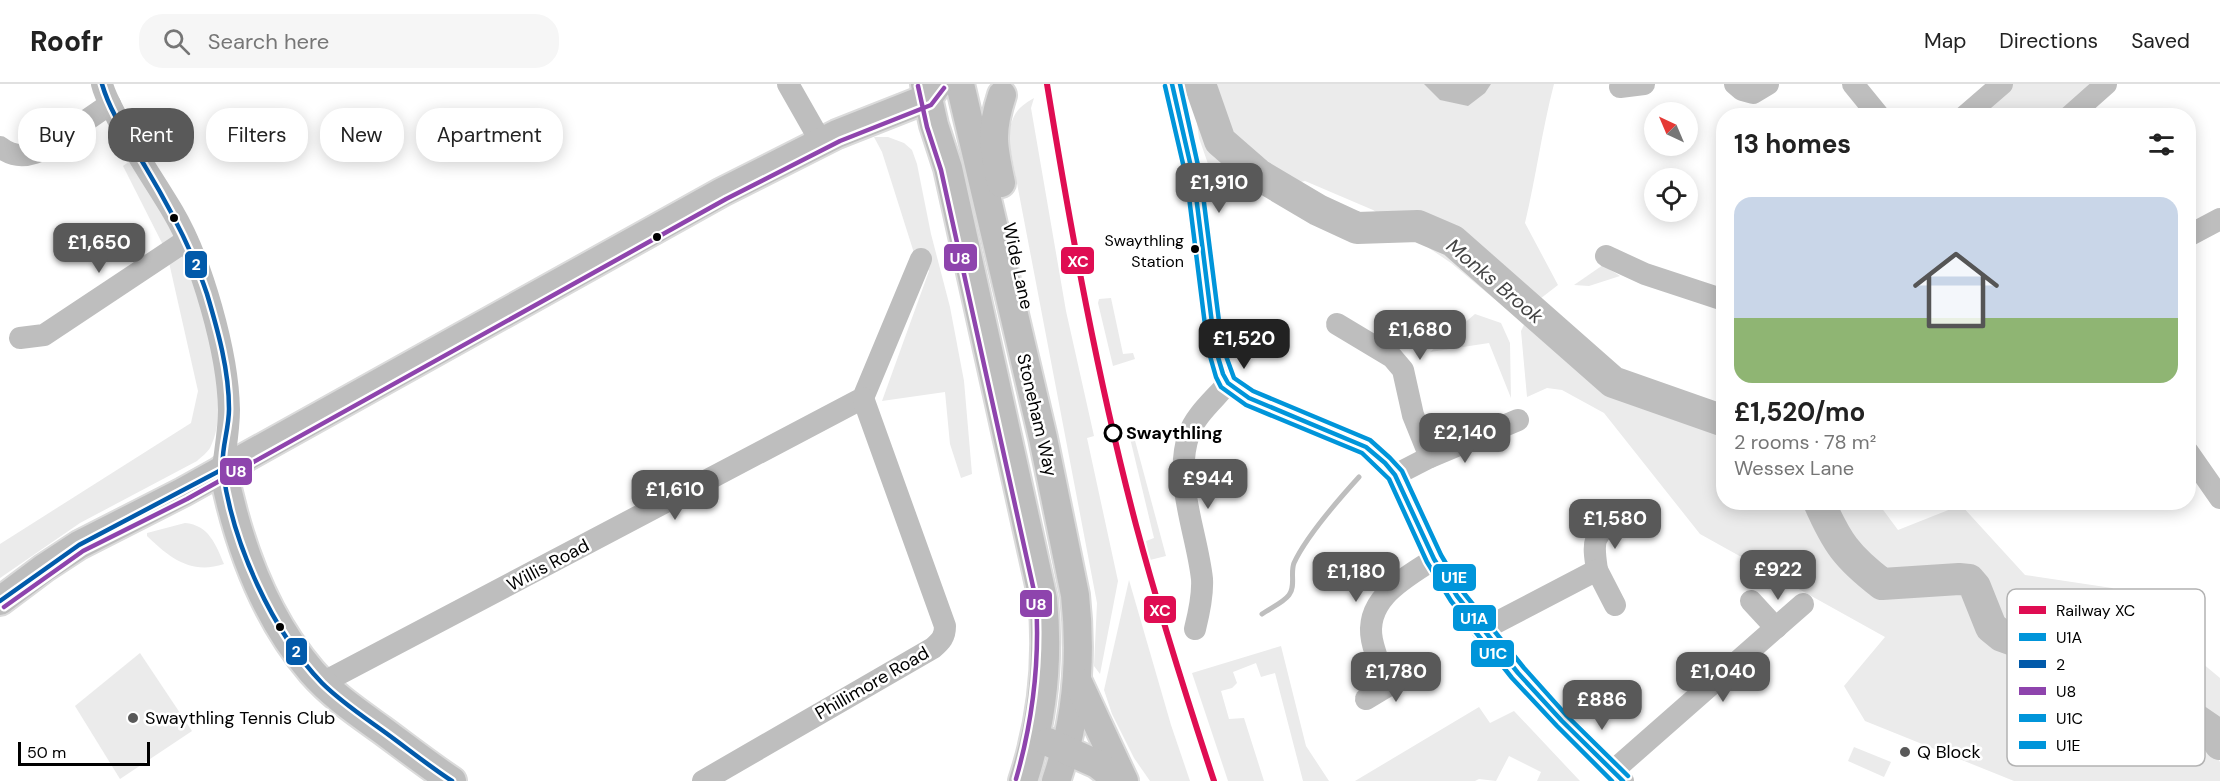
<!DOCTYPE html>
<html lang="en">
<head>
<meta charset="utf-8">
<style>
	:root { --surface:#fff; --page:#f6f6f6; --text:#222; --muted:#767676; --line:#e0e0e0; --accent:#595959 }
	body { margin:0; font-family:"DM Sans",sans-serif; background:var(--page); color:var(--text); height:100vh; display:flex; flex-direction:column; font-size:22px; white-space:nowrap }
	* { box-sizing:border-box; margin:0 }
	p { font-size:20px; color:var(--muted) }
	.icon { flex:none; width:33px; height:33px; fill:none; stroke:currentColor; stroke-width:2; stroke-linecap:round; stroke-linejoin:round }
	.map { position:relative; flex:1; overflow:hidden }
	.panel { position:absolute; left:1716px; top:24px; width:480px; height:402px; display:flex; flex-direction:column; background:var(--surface); border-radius:24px; box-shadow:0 3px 15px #0003 }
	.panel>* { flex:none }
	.banner { position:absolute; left:18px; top:24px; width:570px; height:54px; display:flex; gap:12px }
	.needle { width:39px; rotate:316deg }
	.tools { position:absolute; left:1644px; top:18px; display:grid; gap:12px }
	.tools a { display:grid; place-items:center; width:54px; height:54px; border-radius:50%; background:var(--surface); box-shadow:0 3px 15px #0003; font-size:30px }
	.scale { position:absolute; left:18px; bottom:15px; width:132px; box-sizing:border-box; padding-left:6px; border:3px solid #000; border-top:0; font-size:16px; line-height:21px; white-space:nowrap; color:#000; -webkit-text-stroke:4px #fff; paint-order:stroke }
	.price { position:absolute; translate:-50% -51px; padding:0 14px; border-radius:12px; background:var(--accent); color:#fff; font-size:20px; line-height:39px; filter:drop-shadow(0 2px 3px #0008) }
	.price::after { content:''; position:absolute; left:50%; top:36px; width:18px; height:14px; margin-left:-9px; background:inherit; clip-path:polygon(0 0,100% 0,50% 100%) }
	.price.selected { background:#222; color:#fff }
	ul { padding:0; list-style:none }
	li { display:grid; align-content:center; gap:12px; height:318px; padding:0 18px }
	li span { display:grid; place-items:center; height:186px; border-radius:18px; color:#555 }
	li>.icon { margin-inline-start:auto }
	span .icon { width:108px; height:108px; fill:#fffc; stroke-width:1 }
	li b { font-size:26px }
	h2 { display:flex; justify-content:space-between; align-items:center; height:72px; padding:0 18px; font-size:26px }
	.chip { padding:0 21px; border-radius:24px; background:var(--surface); box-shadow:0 3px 15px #0003; font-size:21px; line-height:54px }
	.chip.selected { background:var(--accent); color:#fff }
	header { display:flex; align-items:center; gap:36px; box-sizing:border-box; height:84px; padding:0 30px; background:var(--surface); border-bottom:2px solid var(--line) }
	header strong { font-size:28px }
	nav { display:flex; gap:33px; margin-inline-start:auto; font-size:21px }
	.search { width:420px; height:54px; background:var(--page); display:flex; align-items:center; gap:15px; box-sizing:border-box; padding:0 21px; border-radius:24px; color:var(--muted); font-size:22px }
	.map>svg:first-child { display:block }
	.green { fill:#ebebeb }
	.water { fill:#bebebe }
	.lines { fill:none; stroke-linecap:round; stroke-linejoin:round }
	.stream { stroke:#bebebe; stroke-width:5 }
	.river { stroke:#bebebe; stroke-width:32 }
	.major-casing { stroke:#dbdbdb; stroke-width:32 }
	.minor { stroke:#bebebe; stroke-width:22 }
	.major { stroke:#bebebe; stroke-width:28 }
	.bus-1-casing { stroke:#fff; stroke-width:9 }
	.bus-2-casing { stroke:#fff; stroke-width:9 }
	.bus-3-casing { stroke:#fff; stroke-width:9 }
	.bus-4-casing { stroke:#fff; stroke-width:9 }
	.bus-5-casing { stroke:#fff; stroke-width:9 }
	.bus-1 { stroke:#0095da; stroke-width:4.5 }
	.bus-2 { stroke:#025aaa; stroke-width:4.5 }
	.bus-3 { stroke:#8e44ad; stroke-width:4.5 }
	.bus-4 { stroke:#0095da; stroke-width:4.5 }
	.bus-5 { stroke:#0095da; stroke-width:4.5 }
	.rail-1-casing { stroke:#fff; stroke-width:10 }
	.rail-1 { stroke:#df0d52; stroke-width:6 }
	.bus-dot { fill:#000; stroke:#fff; stroke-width:2 }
	.stop-dot { fill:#fff; stroke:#000; stroke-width:3 }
	.poi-dot { fill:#595959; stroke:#fff; stroke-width:2 }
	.labels { text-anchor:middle; stroke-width:5; stroke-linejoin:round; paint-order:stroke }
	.bus-label { font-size:16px; fill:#000; stroke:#fff; text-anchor:end }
	.street-label { font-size:18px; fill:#000; stroke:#fff }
	.stop-label { font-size:18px; font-weight:bold; fill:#000; stroke:#fff; text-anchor:start }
	.poi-label { font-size:18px; fill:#000; stroke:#fff; text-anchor:start }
	.water-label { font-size:20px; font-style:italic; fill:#434343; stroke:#fff }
	.key { fill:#fff; stroke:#b2b2b2; stroke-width:1.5 }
	.key-label { font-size:16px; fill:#000 }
	.line-badge { stroke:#fff; stroke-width:2 }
	.badge-label { font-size:16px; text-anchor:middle; font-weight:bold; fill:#fff }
</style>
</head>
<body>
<header>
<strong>Roofr</strong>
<div class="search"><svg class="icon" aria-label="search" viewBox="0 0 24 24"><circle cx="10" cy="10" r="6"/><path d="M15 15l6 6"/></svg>Search here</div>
<nav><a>Map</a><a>Directions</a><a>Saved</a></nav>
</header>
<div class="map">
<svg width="2220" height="697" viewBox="0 0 2220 697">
	<rect width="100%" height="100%" fill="#fff"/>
	<g class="green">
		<path d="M1192,0H1554C1542,46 1536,93 1525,139L1558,201L1518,232L1510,228L1451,179L1373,126L1305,97L1264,106L1224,98L1215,100L1199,54Z"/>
		<polygon points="2011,0 2096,0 2060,31 1974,32"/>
		<path d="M1034,14L1031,24L1066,227L1094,352L1087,354L1118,497L1100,590L1094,582L1097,519L1008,52C1013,31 1015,25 1034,14Z"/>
		<polygon points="874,53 888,53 904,59 912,66 917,80 931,150 950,223 964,297 972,390 961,394 950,360 945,308 882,317 929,187 914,169 882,68"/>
		<polygon points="134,74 177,152 163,161 123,82"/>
		<path d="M185,163C199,214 235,316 210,364C207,369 201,373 197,377L80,439L0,494V460L191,339L198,307L168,174Z"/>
		<polygon points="1603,181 1620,192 1589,202 1574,201"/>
		<polygon points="1111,214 1123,270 1133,269 1135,275 1113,282 1098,219 1099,215"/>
		<polygon points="1475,230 1501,239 1510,259 1511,314 1489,259 1430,268"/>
		<polygon points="1525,239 1547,259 1573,276 1605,305 1723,350 1724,418 1809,419 1829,455 1846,478 1880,505 1931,506 1964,502 1969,506 1985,553 1996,561 2030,572 2103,580 2122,589 2137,609 2205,652 2220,678 2220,697 2014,697 1865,637 1844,602 1885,553 1700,450 1604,329 1562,306 1547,304 1527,313 1521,247"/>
		<polygon points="1133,349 1166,472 1150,476 1146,457 1154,454 1129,350"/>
		<path d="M1828,419H1878L1898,446L1961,421L2025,491L2112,504L2220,594V641L2217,637C2197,623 2176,610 2156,596C2140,584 2128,568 2108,561C2091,556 2070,554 2053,553C2039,553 2026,558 2013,550C1986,535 1989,501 1969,488C1948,484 1928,493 1908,491C1872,489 1842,448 1828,419Z"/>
		<path d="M185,439C209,441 216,461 224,480C191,491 170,474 147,452V449Z"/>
		<polygon points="1129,496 1171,641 1190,697 1150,697 1134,674 1112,630 1104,606"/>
		<polygon points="1281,562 1306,662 1329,697 1303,697 1275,589 1261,593 1256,579 1233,588 1237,599 1232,604 1221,607 1229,635 1244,634 1264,697 1228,697 1192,589"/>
		<polygon points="140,569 192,647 120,695 75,622"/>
		<polygon points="1479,623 1490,639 1514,627 1580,697 1537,697 1541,688 1509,672 1496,697 1479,695 1475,697 1355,697"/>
		<polygon points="1854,663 1891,678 1884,693 1848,677"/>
	</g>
	<polygon class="water" points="1424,0 1491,0 1485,9 1468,22 1440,16"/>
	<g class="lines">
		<g class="stream">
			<polyline points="1503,217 1510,207"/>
			<path d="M1262,530C1270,524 1283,519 1289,511C1296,502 1290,489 1294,479C1306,453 1339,415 1359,393"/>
		</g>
		<g class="river">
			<polyline points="1200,0 1220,57 1259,91 1318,126 1357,144 1418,142 1453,157 1613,298 1724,337"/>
			<path d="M1819,418C1837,459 1847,473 1882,500L1959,495L1969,496L1975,503L1991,543L2002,552L2030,562L2107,569L2127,580L2145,601L2211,646L2220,660"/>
		</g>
		<defs>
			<g id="major">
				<path d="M925,0L934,41L948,84L1043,515C1049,576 1042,639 1023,697"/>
				<path d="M960,0L1043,354L1075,511C1082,575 1077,636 1056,697"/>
				<path d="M1001,99C993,62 990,48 1002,11"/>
				<path d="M223,385C237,456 264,532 312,588C332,611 357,628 382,646C405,663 428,681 452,697"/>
				<polyline points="0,517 44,484 79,461 183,408 722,108 837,50 928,14 938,0"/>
				<polyline points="1078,598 1124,697"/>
				<polyline points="1048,658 1097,680 1119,697"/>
			</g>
		</defs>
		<use href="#major" class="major-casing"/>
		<g class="minor">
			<path d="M102,0C105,13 113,25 119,38C135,69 155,98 173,128C202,177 228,269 229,326C229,346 225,366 223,385"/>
			<polyline points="788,0 821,58"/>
			<polyline points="1172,0 1194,96 1215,263 1223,290 1228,299 1249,314 1366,363 1385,379 1395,391 1434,475 1457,512 1518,589 1562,637 1623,697"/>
			<polyline points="1735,0 1742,6 1753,9 1768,0"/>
			<polyline points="1853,0 1879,32"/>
			<polyline points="1620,3 1644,0"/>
			<polyline points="1965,32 2002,0"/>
			<polyline points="2070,32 2106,0"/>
			<path d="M0,63C25,83 50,62 71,47C84,38 97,29 110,20"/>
			<polyline points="2188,152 2220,135"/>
			<polyline points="1606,172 1645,190 1724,216"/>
			<polyline points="1337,240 1392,273 1403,286 1413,331 1430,373"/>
			<polyline points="20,254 44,251 187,156"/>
			<polyline points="2188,368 2220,414"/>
			<polyline points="1395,391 1430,373 1518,336"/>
			<path d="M1597,486C1593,459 1591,449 1619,437"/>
			<polyline points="1751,517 1776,544"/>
			<path d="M1195,545C1199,529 1203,511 1202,495C1197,448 1173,397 1189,350C1195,331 1216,314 1228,299"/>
			<polyline points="1482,546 1597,486 1615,521"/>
			<polyline points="322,599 863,314 921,175"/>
			<path d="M1387,602C1382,587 1375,571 1372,556C1364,515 1405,494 1434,475"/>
			<polyline points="1366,615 1406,591"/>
			<polyline points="1614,686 1803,520"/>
			<path d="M703,697L933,564C941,557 945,553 945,542L863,314"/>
		</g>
		<use href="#major" class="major"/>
		<defs>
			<polyline id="bus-1" points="1172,0 1194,96 1215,263 1223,290 1228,299 1249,314 1366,363 1385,379 1395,391 1434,475 1457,512 1518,589 1562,637 1623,697"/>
			<g id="bus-2">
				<path d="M102,0C111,31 130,56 146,84C170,124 192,165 207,210C218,247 229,286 229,325C229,347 220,367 223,388C233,460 272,547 322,599C341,618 364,633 386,649C408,665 429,682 452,697"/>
				<polyline points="0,517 79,461 223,385"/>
			</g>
			<g id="bus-3">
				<path d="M918,2L927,43L941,86L1036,516C1040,578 1033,636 1016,695"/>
				<polyline points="4,523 83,467 187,415 726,115 840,57 931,21 944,4"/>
			</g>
			<polyline id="bus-4" points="1165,2 1187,97 1208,265 1216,293 1221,303 1246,321 1362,369 1389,395 1427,478 1451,517 1512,594 1557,642 1612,697"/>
			<polyline id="bus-5" points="1180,0 1201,95 1222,261 1234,294 1253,307 1370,356 1390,374 1402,387 1441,471 1463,508 1524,584 1567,632 1628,692"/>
		</defs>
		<use href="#bus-1" class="bus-1-casing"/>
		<use href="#bus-2" class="bus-2-casing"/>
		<use href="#bus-3" class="bus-3-casing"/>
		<use href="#bus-4" class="bus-4-casing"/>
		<use href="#bus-5" class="bus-5-casing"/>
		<use href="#bus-1" class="bus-1"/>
		<use href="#bus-2" class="bus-2"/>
		<use href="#bus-3" class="bus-3"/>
		<use href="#bus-4" class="bus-4"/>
		<use href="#bus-5" class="bus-5"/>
		<defs>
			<path id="rail-1" d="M1047,0C1071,148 1098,296 1136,441C1159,527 1186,612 1214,697"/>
		</defs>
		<use href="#rail-1" class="rail-1-casing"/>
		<use href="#rail-1" class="rail-1"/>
	</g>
	<g class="bus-dot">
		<circle cx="174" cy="134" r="5"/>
		<circle cx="657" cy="153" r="5"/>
		<circle cx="1195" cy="165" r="5"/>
		<circle cx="280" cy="543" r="5"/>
	</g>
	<circle class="stop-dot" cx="1113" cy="349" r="8"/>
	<g class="poi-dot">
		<circle cx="133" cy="634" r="6"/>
		<circle cx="1905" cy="668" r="6"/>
	</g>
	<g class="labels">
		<g class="bus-label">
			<text x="1184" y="162">Swaythling<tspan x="1184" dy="21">Station</tspan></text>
		</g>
		<g class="street-label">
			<text transform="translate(1018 182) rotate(78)" y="6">Wide Lane</text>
			<text transform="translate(1037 331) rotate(77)" y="6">Stoneham Way</text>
			<text transform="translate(548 481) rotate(-28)" y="6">Willis Road</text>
			<text transform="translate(872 599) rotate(-30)" y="6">Phillimore Road</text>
		</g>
		<g class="stop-label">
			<text x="1126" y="355">Swaythling</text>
		</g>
		<g class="poi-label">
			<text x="145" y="640">Swaythling Tennis Club</text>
			<text x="1917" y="674">Q Block</text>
		</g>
		<g class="water-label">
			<text transform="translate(1495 197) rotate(40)" y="7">Monks Brook</text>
		</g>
	</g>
	<rect x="2007" y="505" width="198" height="177" rx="9" class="key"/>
	<rect x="2019" y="522" width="27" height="8" fill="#df0d52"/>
	<rect x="2019" y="549" width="27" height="8" fill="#0095da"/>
	<rect x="2019" y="576" width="27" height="8" fill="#025aaa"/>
	<rect x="2019" y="603" width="27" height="8" fill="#8e44ad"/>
	<rect x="2019" y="630" width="27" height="8" fill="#0095da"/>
	<rect x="2019" y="657" width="27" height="8" fill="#0095da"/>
	<g class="key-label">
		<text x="2056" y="532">Railway XC</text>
		<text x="2056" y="559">U1A</text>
		<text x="2056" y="586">2</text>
		<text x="2056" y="613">U8</text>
		<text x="2056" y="640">U1C</text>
		<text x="2056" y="667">U1E</text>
	</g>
	<g class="line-badge">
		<rect x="943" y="159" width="35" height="29" rx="6" fill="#8e44ad"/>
		<rect x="1060" y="162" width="35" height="29" rx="6" fill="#df0d52"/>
		<rect x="184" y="166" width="24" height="29" rx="6" fill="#025aaa"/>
		<rect x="219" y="373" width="34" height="29" rx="6" fill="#8e44ad"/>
		<rect x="1432" y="479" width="45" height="29" rx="6" fill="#0095da"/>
		<rect x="1019" y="505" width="34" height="29" rx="6" fill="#8e44ad"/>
		<rect x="1143" y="511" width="34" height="29" rx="6" fill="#df0d52"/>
		<rect x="1452" y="520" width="45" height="28" rx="6" fill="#0095da"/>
		<rect x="285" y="553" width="23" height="29" rx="6" fill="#025aaa"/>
		<rect x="1470" y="555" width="45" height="29" rx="6" fill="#0095da"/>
	</g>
	<g class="badge-label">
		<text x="960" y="180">U8</text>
		<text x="1078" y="183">XC</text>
		<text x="196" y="186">2</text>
		<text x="236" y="393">U8</text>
		<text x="1454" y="499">U1E</text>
		<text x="1036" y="526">U8</text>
		<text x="1160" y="532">XC</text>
		<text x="1474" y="540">U1A</text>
		<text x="296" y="573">2</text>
		<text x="1493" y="575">U1C</text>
	</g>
</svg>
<div class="tools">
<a><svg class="needle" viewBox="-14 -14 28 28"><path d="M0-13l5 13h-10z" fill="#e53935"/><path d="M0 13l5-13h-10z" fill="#767676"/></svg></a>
<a><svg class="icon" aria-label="locate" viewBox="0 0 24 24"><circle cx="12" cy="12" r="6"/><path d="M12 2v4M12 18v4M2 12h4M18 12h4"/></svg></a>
</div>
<div class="scale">50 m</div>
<b class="price" style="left:1219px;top:130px">£1,910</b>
<b class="price" style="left:99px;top:190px">£1,650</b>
<b class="price" style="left:1420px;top:277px">£1,680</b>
<b class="price selected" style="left:1244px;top:286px">£1,520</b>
<b class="price" style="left:1465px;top:380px">£2,140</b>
<b class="price" style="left:1208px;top:426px">£944</b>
<b class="price" style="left:675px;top:437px">£1,610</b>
<b class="price" style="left:1615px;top:466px">£1,580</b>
<b class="price" style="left:1778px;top:517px">£922</b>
<b class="price" style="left:1356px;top:519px">£1,180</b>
<b class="price" style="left:1396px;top:619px">£1,780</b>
<b class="price" style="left:1723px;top:619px">£1,040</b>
<b class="price" style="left:1602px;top:647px">£886</b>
<div class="banner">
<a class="chip">Buy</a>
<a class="chip selected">Rent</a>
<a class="chip">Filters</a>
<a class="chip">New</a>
<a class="chip">Apartment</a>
</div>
<section class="panel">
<h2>13 homes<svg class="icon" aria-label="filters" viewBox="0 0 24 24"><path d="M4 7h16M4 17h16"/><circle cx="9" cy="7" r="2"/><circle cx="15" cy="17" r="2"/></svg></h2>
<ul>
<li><span style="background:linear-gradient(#c9d6e8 65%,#8fb573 0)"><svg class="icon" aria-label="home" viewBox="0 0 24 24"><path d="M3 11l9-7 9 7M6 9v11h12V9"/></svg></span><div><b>£1,520/mo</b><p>2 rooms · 78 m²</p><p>Wessex Lane</p></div></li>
</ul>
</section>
</div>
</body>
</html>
